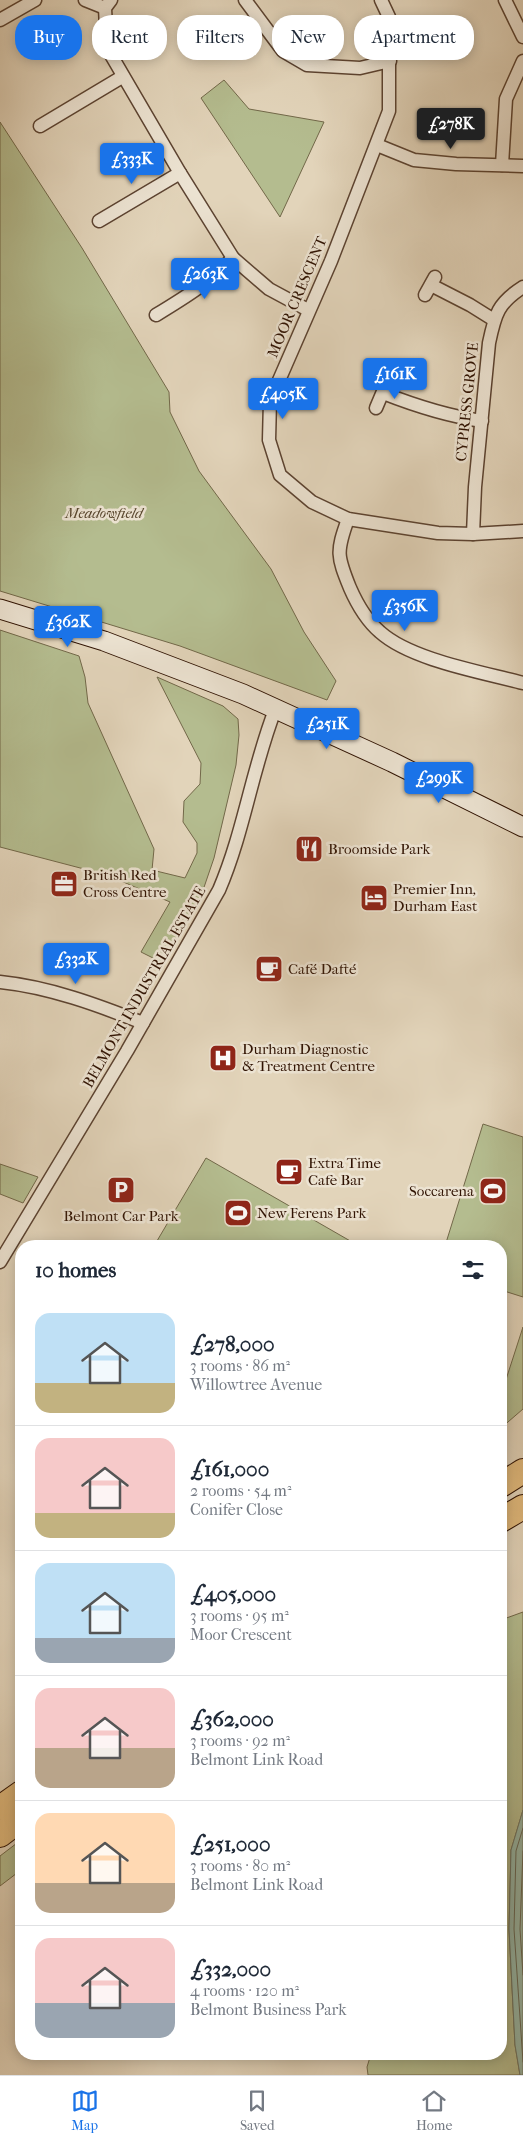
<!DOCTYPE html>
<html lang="en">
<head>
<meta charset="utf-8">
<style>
	:root { --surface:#fff; --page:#f6f6f7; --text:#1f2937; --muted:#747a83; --line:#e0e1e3; --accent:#1a73e8 }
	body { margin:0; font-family:"IM FELL French Canon",serif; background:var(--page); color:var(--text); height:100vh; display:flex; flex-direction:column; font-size:19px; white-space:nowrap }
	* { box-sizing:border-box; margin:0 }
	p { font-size:16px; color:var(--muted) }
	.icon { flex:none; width:28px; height:28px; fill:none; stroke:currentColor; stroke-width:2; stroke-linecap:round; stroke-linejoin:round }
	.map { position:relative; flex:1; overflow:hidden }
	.side { position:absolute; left:15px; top:1240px; width:492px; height:820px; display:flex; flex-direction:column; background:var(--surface); border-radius:20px; box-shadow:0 2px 12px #0003 }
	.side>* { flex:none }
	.top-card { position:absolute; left:15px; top:15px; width:494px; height:45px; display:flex; gap:10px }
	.price { position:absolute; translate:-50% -42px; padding:0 11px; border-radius:5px; background:var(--accent); color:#fff; font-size:16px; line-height:32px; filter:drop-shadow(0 1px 2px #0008) }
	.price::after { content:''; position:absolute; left:50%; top:30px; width:15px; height:11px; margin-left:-8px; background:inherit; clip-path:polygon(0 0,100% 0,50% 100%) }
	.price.active { background:#222; color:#fff }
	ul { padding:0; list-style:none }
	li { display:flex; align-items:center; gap:15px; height:125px; padding:0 20px }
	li+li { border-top:1px solid var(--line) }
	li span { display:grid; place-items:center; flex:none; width:140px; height:100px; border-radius:15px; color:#555 }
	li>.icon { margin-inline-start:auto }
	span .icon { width:60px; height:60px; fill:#fffc; stroke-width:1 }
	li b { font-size:21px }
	h2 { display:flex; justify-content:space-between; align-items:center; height:60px; padding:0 20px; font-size:21px }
	.tag { padding:0 18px; border-radius:20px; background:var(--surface); box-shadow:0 2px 12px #0003; font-size:18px; line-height:45px }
	.tag.active { background:var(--accent); color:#fff }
	.tabs { display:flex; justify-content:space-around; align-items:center; height:70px; border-top:1px solid var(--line); background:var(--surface); font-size:14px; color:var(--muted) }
	.tabs a { display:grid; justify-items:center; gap:2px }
	.tabs .active { color:var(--accent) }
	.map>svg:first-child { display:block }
	.green { fill:#b4bc8f; stroke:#726849 }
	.water { fill:#96b9aa; stroke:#6d7767 }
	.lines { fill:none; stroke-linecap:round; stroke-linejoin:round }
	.shore { stroke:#636656; stroke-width:1 }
	.street-casing { stroke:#5c4331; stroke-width:15 }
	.secondary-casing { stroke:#301303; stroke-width:21 }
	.highway-casing { stroke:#301303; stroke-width:26 }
	.street { stroke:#ece3d2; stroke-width:12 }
	.secondary { stroke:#ece3d2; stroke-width:19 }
	.highway { stroke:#e1ba7d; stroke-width:24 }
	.labels { text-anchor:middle; stroke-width:5; stroke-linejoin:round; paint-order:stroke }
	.street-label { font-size:15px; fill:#301303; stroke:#ece3d2 }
	.park-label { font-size:15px; font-style:italic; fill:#58462d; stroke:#ece3d2 }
	.poi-label { font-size:15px; fill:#301303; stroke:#ece3d2; text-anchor:start }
</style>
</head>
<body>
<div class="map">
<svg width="523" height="2075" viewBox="0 0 523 2075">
	<rect width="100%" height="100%" fill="#e2d4ba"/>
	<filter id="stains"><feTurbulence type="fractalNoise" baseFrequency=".004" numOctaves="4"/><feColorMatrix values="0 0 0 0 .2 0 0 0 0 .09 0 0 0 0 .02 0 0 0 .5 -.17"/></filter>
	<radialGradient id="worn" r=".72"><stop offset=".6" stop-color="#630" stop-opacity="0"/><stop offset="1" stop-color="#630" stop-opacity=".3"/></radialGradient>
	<g class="green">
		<polygon points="224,80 249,109 324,122 280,217 201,98"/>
		<polygon points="0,122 82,248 169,392 170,412 199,471 271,569 304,632 336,681 327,700 180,646 0,591"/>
		<polygon points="0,630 79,656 85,677 88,703 154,849 152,870 185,878 197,853 197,843 183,822 184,801 200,784 201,763 157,677 223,706 238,719 239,735 236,765 214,858 200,899 163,963 141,952 170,902 107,875 0,847"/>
		<polygon points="483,1124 523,1137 523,1297 501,1290 501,1246 445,1246"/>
		<polygon points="206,1158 359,1246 154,1246"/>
		<polygon points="0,1164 38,1177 23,1203 0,1194"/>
		<polygon points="523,1327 523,1409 501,1428 501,1395"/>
		<polygon points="523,1612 523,1810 511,1850 509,1929 515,2045 520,2075 368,2075 367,2067 371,2054 501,2054 501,1620"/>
		<polygon points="21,1840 21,1870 0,1886 0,1856"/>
	</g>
	<polygon class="water" points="523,1810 523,2075 520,2075 515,2045 509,1929 511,1850"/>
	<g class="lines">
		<g class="shore">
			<polyline points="523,1828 516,1851 514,1929 523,2062"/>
			<polyline points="523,1851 520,1929 523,1975"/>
		</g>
		<defs>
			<g id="street">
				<polyline points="85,0 105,8"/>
				<polyline points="111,0 105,8 107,48 180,173 233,258 269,289 308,310"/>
				<polyline points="245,0 283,51 307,65 360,68 390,61"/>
				<polyline points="381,0 389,17 389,111 331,261 270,401 269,440 280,475 312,502 348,519 438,533 473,534 523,531"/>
				<polyline points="505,0 523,37"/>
				<polyline points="0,20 35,0"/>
				<polyline points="40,126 122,77"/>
				<polyline points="377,145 414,160 456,164 523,166"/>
				<polyline points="502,165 506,99 523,61"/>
				<polyline points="99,221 180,173"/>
				<polyline points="431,285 470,305 494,320"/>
				<polyline points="425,295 435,277"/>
				<path d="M156,315C184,298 210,282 233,258"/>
				<path d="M383,393C416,406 447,416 482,421"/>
				<polyline points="376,408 387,382"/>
				<path d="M348,519C336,552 337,556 350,588C357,604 366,620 380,632C411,660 482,672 523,683"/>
				<path d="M473,534L475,487L489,343C495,314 498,303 523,287"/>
				<path d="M0,982C49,987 98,1005 143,1023"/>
				<path d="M0,1262L127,1051L219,890C244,832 252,769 275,710"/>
			</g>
			<polyline id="secondary" points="0,609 104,641 243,694 392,762 523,827"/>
			<g id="highway">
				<polyline points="501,1485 523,1471"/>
				<polyline points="501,1520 523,1507"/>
				<polyline points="0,1808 21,1793"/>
				<polyline points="0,1835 21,1819"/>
			</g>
		</defs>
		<use href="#street" class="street-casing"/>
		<use href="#secondary" class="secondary-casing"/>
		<use href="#highway" class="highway-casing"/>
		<use href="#street" class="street"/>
		<use href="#secondary" class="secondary"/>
		<use href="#highway" class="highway"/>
	</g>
	<defs>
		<symbol id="restaurant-square" viewBox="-11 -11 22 22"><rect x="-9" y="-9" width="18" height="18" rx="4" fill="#8f2418" stroke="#ece3d2"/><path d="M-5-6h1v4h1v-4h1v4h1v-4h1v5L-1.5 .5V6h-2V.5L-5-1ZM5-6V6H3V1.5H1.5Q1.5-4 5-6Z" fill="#fff"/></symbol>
		<symbol id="office-square" viewBox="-11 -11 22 22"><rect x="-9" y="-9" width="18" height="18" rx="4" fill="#8f2418" stroke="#ece3d2"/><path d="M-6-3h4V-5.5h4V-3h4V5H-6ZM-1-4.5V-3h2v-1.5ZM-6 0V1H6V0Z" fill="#fff"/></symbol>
		<symbol id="hotel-square" viewBox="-11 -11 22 22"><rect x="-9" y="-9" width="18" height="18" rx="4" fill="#8f2418" stroke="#ece3d2"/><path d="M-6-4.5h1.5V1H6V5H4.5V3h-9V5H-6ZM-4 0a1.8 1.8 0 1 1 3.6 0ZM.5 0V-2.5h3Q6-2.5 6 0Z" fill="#fff"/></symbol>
		<symbol id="cafe-square" viewBox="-11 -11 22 22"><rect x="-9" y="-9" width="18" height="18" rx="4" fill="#8f2418" stroke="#ece3d2"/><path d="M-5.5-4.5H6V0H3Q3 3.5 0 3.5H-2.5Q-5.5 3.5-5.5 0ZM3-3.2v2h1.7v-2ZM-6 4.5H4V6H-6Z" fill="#fff"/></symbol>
		<symbol id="hospital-square" viewBox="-11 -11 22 22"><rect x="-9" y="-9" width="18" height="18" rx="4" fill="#8f2418" stroke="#ece3d2"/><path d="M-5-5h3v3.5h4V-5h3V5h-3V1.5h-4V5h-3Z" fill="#fff"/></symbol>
		<symbol id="parking-square" viewBox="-11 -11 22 22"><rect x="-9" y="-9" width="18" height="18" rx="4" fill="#8f2418" stroke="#ece3d2"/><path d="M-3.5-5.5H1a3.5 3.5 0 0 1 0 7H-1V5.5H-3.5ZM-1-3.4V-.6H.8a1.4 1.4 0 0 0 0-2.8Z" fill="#fff"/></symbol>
		<symbol id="stadium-square" viewBox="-11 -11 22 22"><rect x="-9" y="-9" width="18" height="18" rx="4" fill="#8f2418" stroke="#ece3d2"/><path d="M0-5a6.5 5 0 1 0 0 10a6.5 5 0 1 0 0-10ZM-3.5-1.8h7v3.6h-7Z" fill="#fff"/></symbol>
	</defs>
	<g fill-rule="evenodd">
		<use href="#restaurant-square" x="293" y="833" width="32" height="32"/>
		<use href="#office-square" x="48" y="868" width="32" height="32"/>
		<use href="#hotel-square" x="358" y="882" width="32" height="32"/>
		<use href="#cafe-square" x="253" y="953" width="32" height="32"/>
		<use href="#hospital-square" x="207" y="1042" width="32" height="32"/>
		<use href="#cafe-square" x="273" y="1156" width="32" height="32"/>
		<use href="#parking-square" x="105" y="1174" width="32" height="32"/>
		<use href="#stadium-square" x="477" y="1175" width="32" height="32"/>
		<use href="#stadium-square" x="222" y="1197" width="32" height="32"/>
	</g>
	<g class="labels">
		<g class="street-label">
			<text transform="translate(297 297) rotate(-67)" y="5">MOOR CRESCENT</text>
			<text transform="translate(467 402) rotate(-84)" y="5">CYPRESS GROVE</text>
			<text transform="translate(144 987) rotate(-60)" y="5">BELMONT INDUSTRIAL ESTATE</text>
		</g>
		<g class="park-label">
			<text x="104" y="518">Meadowfield</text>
		</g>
		<g class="poi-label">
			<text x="328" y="854">Broomside Park</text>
			<text x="83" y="880">British Red<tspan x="83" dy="17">Cross Centre</tspan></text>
			<text x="393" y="894">Premier Inn,<tspan x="393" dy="17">Durham East</tspan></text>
			<text x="288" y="974">Café Dafté</text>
			<text x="242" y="1054">Durham Diagnostic<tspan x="242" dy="17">&amp; Treatment Centre</tspan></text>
			<text x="308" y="1168">Extra Time<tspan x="308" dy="17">Cafe Bar</tspan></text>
			<text x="474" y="1196" text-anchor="end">Soccarena</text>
			<text x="257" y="1218">New Ferens Park</text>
			<text x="121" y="1221" text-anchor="middle">Belmont Car Park</text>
		</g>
	</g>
	<rect width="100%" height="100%" filter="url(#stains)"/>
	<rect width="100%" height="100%" fill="url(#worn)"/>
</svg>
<b class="price active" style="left:451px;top:150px">£278K</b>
<b class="price" style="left:132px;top:185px">£333K</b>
<b class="price" style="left:205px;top:300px">£263K</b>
<b class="price" style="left:395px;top:400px">£161K</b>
<b class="price" style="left:283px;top:420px">£405K</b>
<b class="price" style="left:405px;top:632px">£356K</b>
<b class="price" style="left:68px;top:648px">£362K</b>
<b class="price" style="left:327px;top:750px">£251K</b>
<b class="price" style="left:439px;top:804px">£299K</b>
<b class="price" style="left:76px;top:985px">£332K</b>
<div class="top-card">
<a class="tag active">Buy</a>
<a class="tag">Rent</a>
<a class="tag">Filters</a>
<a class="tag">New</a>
<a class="tag">Apartment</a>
</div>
<section class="side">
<h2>10 homes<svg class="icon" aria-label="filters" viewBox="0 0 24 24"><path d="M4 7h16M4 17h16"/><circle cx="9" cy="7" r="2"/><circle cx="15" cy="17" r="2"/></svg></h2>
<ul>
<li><span style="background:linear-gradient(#bfe0f5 70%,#c2b280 0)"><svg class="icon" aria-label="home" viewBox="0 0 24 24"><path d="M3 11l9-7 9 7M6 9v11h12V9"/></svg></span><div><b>£278,000</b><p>3 rooms · 86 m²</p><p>Willowtree Avenue</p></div></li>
<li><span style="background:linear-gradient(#f6c9c9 75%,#c2b280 0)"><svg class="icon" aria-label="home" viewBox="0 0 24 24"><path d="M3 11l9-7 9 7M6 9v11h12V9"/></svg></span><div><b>£161,000</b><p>2 rooms · 54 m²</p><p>Conifer Close</p></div></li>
<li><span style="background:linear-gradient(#bfe0f5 75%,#9aa5b1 0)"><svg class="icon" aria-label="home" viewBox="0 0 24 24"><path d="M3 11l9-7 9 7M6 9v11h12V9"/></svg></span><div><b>£405,000</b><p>3 rooms · 95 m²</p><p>Moor Crescent</p></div></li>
<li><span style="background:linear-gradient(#f6c9c9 60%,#b9a48a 0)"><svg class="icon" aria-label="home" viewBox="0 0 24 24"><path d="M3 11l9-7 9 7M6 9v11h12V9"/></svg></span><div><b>£362,000</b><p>3 rooms · 92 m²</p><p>Belmont Link Road</p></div></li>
<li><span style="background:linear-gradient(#ffd9b3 70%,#b9a48a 0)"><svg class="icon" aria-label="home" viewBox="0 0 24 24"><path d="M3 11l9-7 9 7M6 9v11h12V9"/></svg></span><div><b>£251,000</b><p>3 rooms · 80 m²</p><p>Belmont Link Road</p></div></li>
<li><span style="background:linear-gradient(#f6c9c9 65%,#9aa5b1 0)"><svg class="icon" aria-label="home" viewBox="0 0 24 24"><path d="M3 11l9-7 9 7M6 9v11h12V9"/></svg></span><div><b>£332,000</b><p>4 rooms · 120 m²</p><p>Belmont Business Park</p></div></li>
</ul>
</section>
</div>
<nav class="tabs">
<a class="active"><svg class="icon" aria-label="map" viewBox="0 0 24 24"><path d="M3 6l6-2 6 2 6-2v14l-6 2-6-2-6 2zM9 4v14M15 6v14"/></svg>Map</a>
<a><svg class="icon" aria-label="saved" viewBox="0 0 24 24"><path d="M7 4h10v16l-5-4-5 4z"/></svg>Saved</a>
<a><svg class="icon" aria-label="home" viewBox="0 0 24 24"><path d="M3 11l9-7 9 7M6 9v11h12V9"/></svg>Home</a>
</nav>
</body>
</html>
